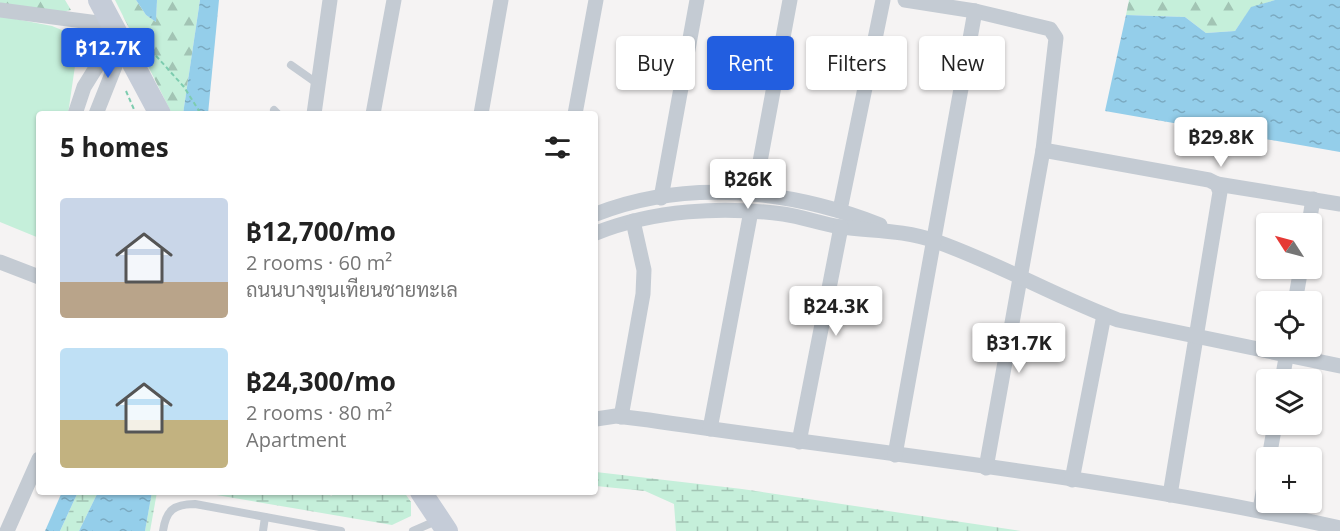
<!DOCTYPE html>
<html lang="en">
<head>
<meta charset="utf-8">
<style>
	:root { --surface:#fff; --page:#f2f2f2; --text:#222; --muted:#767676; --accent:#225ee0 }
	body { margin:0; font-family:"Open Sans",Sarabun,sans-serif; background:var(--page); color:var(--text); height:100vh; display:flex; flex-direction:column; font-size:22px; white-space:nowrap }
	* { box-sizing:border-box; margin:0 }
	p { font-size:20px; color:var(--muted) }
	.icon { flex:none; width:33px; height:33px; fill:none; stroke:currentColor; stroke-width:2; stroke-linecap:round; stroke-linejoin:round }
	.map { position:relative; flex:1; overflow:hidden }
	.details { position:absolute; left:36px; top:111px; width:562px; height:384px; display:flex; flex-direction:column; background:var(--surface); border-radius:6px; box-shadow:0 2px 4px #0004 }
	.details>* { flex:none }
	.guide { position:absolute; left:616px; top:36px; width:570px; height:54px; display:flex; gap:12px }
	.needle { width:39px; rotate:306deg }
	.fabs { position:absolute; left:1256px; top:213px; display:grid; gap:12px }
	.fabs a { display:grid; place-items:center; width:66px; height:66px; border-radius:6px; background:var(--surface); box-shadow:0 2px 4px #0004; font-size:30px }
	.price { position:absolute; translate:-50% -51px; padding:0 14px; border-radius:6px; background:#fff; color:#222; font-size:20px; line-height:39px; filter:drop-shadow(0 2px 3px #0008) }
	.price::after { content:''; position:absolute; left:50%; top:36px; width:18px; height:14px; margin-left:-9px; background:inherit; clip-path:polygon(0 0,100% 0,50% 100%) }
	.price.selected { background:var(--accent); color:#fff }
	ul { padding:0; list-style:none }
	li { display:flex; align-items:center; gap:18px; height:150px; padding:0 24px }
	li span { display:grid; place-items:center; flex:none; width:168px; height:120px; border-radius:6px; color:#555 }
	li>.icon { margin-inline-start:auto }
	span .icon { width:72px; height:72px; fill:#fffc; stroke-width:1 }
	li b { font-size:26px }
	h2 { display:flex; justify-content:space-between; align-items:center; height:72px; padding:0 24px; font-size:26px }
	.tag { padding:0 21px; border-radius:6px; background:var(--surface); box-shadow:0 2px 4px #0004; font-size:21px; line-height:54px }
	.tag.selected { background:var(--accent); color:#fff }
	.map>svg:first-child { display:block }
	.grass { fill:#c5efda }
	.forest { fill:url(#forest-firs) }
	.wetland { fill:url(#wetland-marsh) }
	.water { fill:url(#water-ripples) }
	.lines { fill:none; stroke-linecap:round; stroke-linejoin:round }
	.path { stroke:#7dccaf; stroke-width:2; stroke-dasharray:4.5 3; stroke-linecap:butt }
	.lane { stroke:#c4cbd3; stroke-width:8 }
	.street { stroke:#c4cbd3; stroke-width:15 }
	.secondary { stroke:#c5ccd8; stroke-width:22 }
</style>
</head>
<body>
<div class="map">
<svg width="1340" height="531" viewBox="0 0 1340 531">
	<defs>
		<pattern id="forest-firs" width="22" height="20" patternUnits="userSpaceOnUse" patternTransform="scale(1.5)"><rect width="22" height="20" fill="#c5efda"/><path d="M5 1l3.5 6h-7zM16 11l3.5 6h-7z" fill="#a2c4b4"/></pattern>
		<pattern id="wetland-marsh" width="20" height="14" patternUnits="userSpaceOnUse" patternTransform="scale(1.5)"><rect width="20" height="14" fill="#c5efda"/><path d="M1 5h8M5 5V1M11 12h8M15 12V8" fill="none" stroke="#a2c4b4"/></pattern>
		<pattern id="water-ripples" width="26" height="14" patternUnits="userSpaceOnUse" patternTransform="scale(1.5)"><rect width="26" height="14" fill="#94ceea"/><path d="M2 4q2-2 4 0t4 0M15 11q2-2 4 0t4 0" fill="none" stroke="#7baac1"/></pattern>
	</defs>
	<rect width="100%" height="100%" fill="#f5f3f3"/>
	<polygon class="grass" points="0,16 52,26 89,41 75,66 68,114 39,114 39,238 0,222"/>
	<g class="forest">
		<polygon points="0,0 65,0 71,10 62,12 0,3"/>
		<polygon points="115,0 136,0 146,15 156,22 157,0 200,0 183,114 172,114"/>
		<polygon points="1129,0 1275,0 1251,8 1235,31 1206,33 1185,17 1126,15"/>
	</g>
	<g class="wetland">
		<polygon points="596,472 742,489 1021,531 676,531 674,504 645,491 596,486"/>
		<polygon points="78,492 98,492 79,531 60,531"/>
		<polygon points="152,492 157,492 150,531 145,531"/>
		<polygon points="199,492 328,492 331,496 336,492 404,492 411,502 411,516 392,525"/>
	</g>
	<g class="water">
		<polygon points="136,0 157,0 156,22 146,15"/>
		<polygon points="200,0 219,0 208,114 183,114"/>
		<polygon points="1275,0 1340,0 1340,152 1105,111 1126,15 1185,17 1206,33 1235,31 1251,7"/>
		<polygon points="62,492 78,492 60,531 45,531"/>
		<polygon points="98,492 152,492 145,531 79,531"/>
	</g>
	<g class="lines">
		<g class="path">
			<polyline points="141,39 184,87 201,114"/>
			<polyline points="126,91 136,114"/>
		</g>
		<g class="lane">
			<polyline points="291,65 318,84"/>
			<polyline points="274,110 278,114"/>
			<path d="M163,531C166,510 174,504 195,504L341,531"/>
			<polyline points="263,531 265,517"/>
			<polyline points="413,531 436,521"/>
		</g>
		<g class="street">
			<polyline points="905,0 975,11 1050,29 1056,38 1043,150 986,468"/>
			<polyline points="0,10 113,25"/>
			<polyline points="75,114 84,87 117,34"/>
			<polyline points="96,114 123,46"/>
			<polyline points="314,114 330,0"/>
			<polyline points="373,114 394,0"/>
			<polyline points="481,114 501,0"/>
			<polyline points="575,114 596,0"/>
			<polyline points="1043,150 1209,180 1217,184 1220,192 1170,495"/>
			<polyline points="1217,184 1340,204"/>
			<polyline points="754,194 790,0"/>
			<polyline points="661,198 697,0"/>
			<polyline points="840,210 883,0"/>
			<path d="M596,214C687,178 791,190 880,225"/>
			<polyline points="1309,224 1313,199"/>
			<path d="M596,233C654,210 721,206 783,214C803,217 822,224 841,227C872,231 905,230 935,241C998,263 1056,297 1118,320L1340,366"/>
			<polyline points="0,262 39,277"/>
			<polyline points="1295,302 1301,268"/>
			<polyline points="1282,380 1288,347"/>
			<polyline points="621,417 643,294 644,270 633,221"/>
			<path d="M596,419L616,416L649,420C879,454 1113,477 1340,528"/>
			<polyline points="710,429 751,211"/>
			<polyline points="799,442 841,227"/>
			<polyline points="895,455 975,11"/>
			<polyline points="1269,458 1275,424"/>
			<polyline points="1072,480 1104,315"/>
			<polyline points="1260,510 1266,475"/>
			<polyline points="7,531 39,459"/>
		</g>
		<g class="secondary">
			<polyline points="99,0 160,114"/>
			<polyline points="421,492 447,531"/>
		</g>
	</g>
</svg>
<div class="fabs">
<a><svg class="needle" viewBox="-14 -14 28 28"><path d="M0-13l5 13h-10z" fill="#e53935"/><path d="M0 13l5-13h-10z" fill="#767676"/></svg></a>
<a><svg class="icon" aria-label="locate" viewBox="0 0 24 24"><circle cx="12" cy="12" r="6"/><path d="M12 2v4M12 18v4M2 12h4M18 12h4"/></svg></a>
<a><svg class="icon" aria-label="layers" viewBox="0 0 24 24"><path d="M12 4l9 5-9 5-9-5zM3 14l9 5 9-5"/></svg></a>
<a>+</a>
</div>
<b class="price selected" style="left:108px;top:79px">฿12.7K</b>
<b class="price" style="left:1221px;top:168px">฿29.8K</b>
<b class="price" style="left:748px;top:210px">฿26K</b>
<b class="price" style="left:836px;top:337px">฿24.3K</b>
<b class="price" style="left:1019px;top:374px">฿31.7K</b>
<div class="guide">
<a class="tag">Buy</a>
<a class="tag selected">Rent</a>
<a class="tag">Filters</a>
<a class="tag">New</a>
</div>
<section class="details">
<h2>5 homes<svg class="icon" aria-label="filters" viewBox="0 0 24 24"><path d="M4 7h16M4 17h16"/><circle cx="9" cy="7" r="2"/><circle cx="15" cy="17" r="2"/></svg></h2>
<ul>
<li><span style="background:linear-gradient(#c9d6e8 70%,#b9a48a 0)"><svg class="icon" aria-label="home" viewBox="0 0 24 24"><path d="M3 11l9-7 9 7M6 9v11h12V9"/></svg></span><div><b>฿12,700/mo</b><p>2 rooms · 60 m²</p><p>ถนนบางขุนเทียนชายทะเล</p></div></li>
<li><span style="background:linear-gradient(#bfe0f5 60%,#c2b280 0)"><svg class="icon" aria-label="home" viewBox="0 0 24 24"><path d="M3 11l9-7 9 7M6 9v11h12V9"/></svg></span><div><b>฿24,300/mo</b><p>2 rooms · 80 m²</p><p>Apartment</p></div></li>
</ul>
</section>
</div>
</body>
</html>
